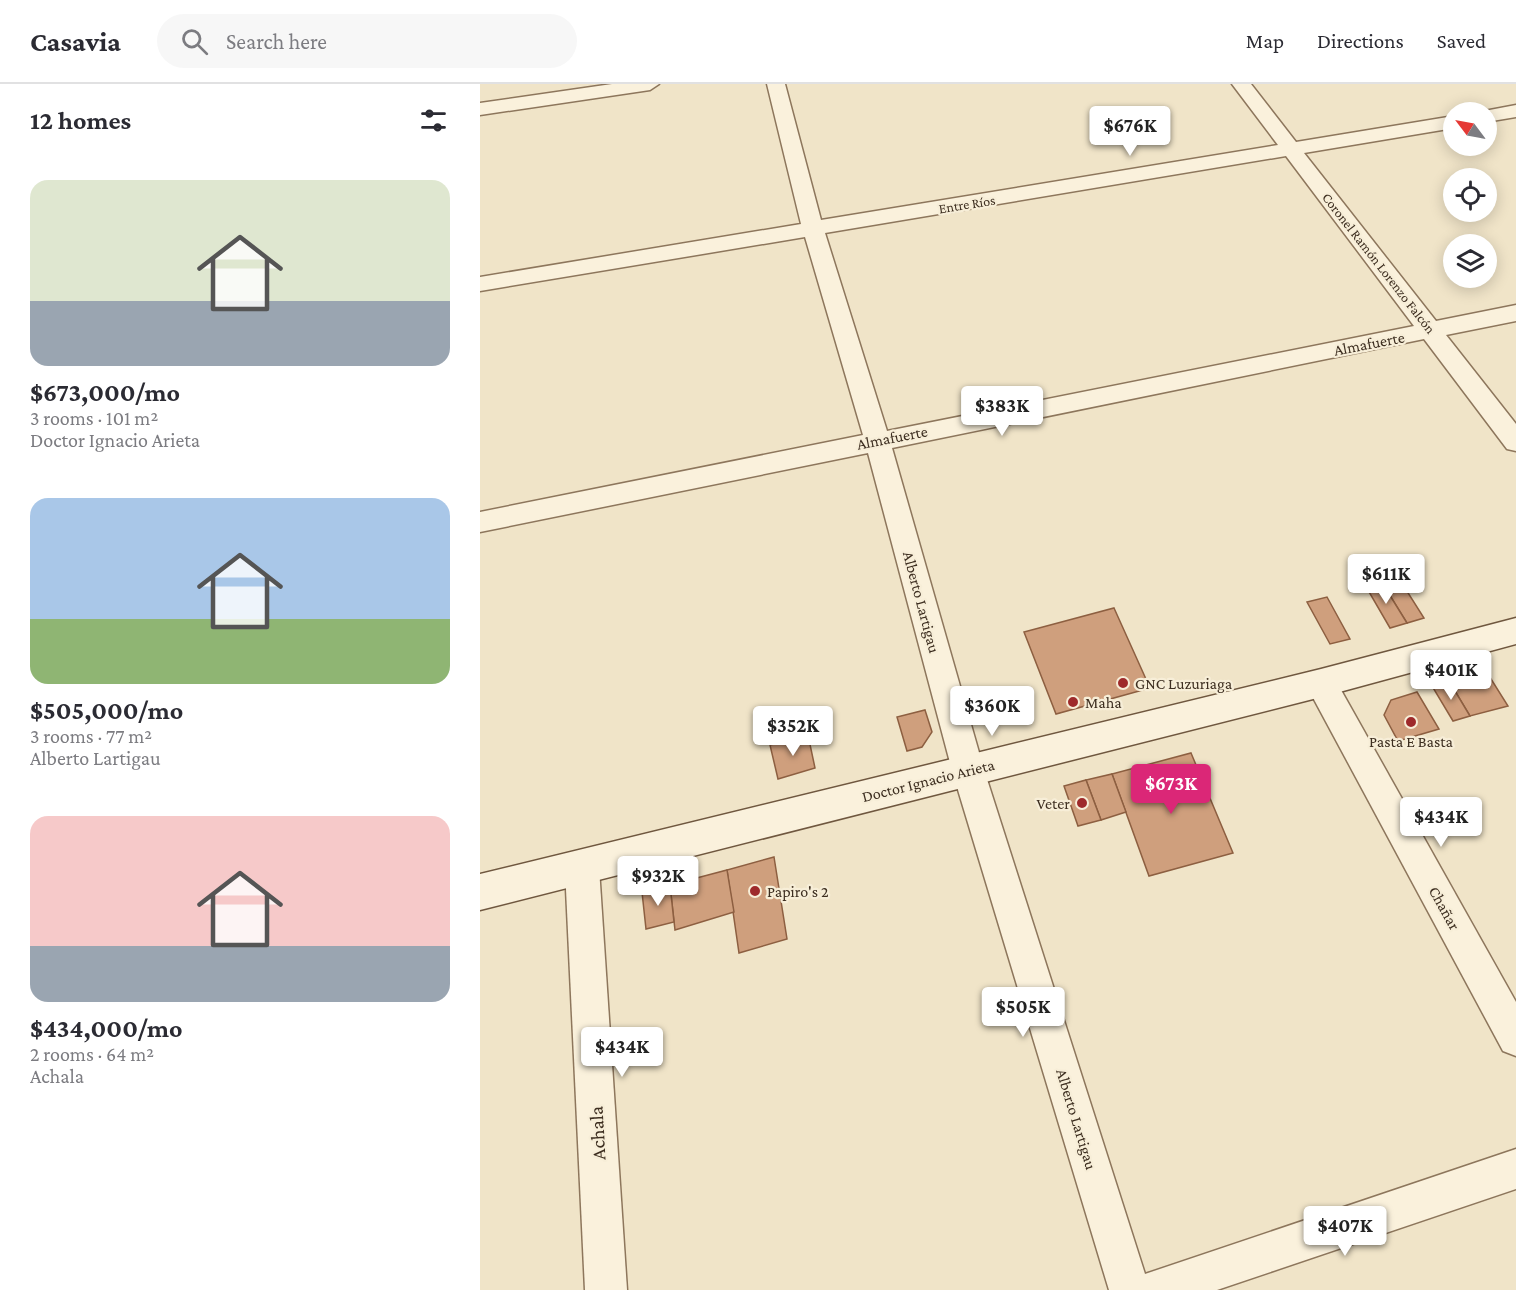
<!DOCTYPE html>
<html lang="en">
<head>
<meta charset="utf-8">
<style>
	:root { --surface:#fff; --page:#f7f7f7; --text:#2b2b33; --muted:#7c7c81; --line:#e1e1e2; --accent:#db2777 }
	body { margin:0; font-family:"Crimson Pro",serif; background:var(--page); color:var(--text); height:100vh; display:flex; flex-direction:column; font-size:22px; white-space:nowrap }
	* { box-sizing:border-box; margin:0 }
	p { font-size:20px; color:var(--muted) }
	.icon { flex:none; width:33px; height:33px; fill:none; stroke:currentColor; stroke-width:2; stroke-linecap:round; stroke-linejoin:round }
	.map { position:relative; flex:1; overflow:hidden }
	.panel { display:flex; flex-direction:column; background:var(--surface); width:480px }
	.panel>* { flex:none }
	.needle { width:39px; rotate:302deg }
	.controls { position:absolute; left:963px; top:18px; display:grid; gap:12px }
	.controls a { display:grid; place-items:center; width:54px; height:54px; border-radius:50%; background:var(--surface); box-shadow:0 3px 15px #0003; font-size:30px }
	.price { position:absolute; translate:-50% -51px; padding:0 14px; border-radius:6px; background:#fff; color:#222; font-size:20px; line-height:39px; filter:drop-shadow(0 2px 3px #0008) }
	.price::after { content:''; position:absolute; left:50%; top:36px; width:18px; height:14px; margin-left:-9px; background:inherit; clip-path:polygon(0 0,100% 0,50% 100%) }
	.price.on { background:var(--accent); color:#fff }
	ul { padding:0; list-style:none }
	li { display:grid; align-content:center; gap:12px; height:318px; padding:0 30px }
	li span { display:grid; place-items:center; height:186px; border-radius:18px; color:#555 }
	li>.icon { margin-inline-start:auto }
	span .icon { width:108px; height:108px; fill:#fffc; stroke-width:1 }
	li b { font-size:26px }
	h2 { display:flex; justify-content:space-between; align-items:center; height:72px; padding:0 30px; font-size:26px }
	header { display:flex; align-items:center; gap:36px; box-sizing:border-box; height:84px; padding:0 30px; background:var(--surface); border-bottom:2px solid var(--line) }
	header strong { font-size:28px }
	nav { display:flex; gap:33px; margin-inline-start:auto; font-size:21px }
	.search { width:420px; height:54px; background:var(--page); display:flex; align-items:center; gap:15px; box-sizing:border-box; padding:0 21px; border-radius:33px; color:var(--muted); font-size:22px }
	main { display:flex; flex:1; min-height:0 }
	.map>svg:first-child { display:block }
	.building { fill:#cf9f7d; stroke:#8d5f41; stroke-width:1.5 }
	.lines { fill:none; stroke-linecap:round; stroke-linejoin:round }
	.street-casing { stroke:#8d765c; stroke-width:3 }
	.secondary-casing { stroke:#6f573f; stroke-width:3 }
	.street { fill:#faf1dc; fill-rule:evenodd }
	.secondary { fill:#faf1dc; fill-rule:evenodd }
	.poi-dot { fill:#9e2a2b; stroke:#f7eed8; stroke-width:2 }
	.labels { text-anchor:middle; stroke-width:4.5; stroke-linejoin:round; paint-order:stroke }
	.far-street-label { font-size:14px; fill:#3d2e20; stroke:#f7eed8 }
	.street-label { font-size:16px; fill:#3d2e20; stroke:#f7eed8 }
	.poi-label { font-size:16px; fill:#3d2e20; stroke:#f7eed8; text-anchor:start }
	.near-street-label { font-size:20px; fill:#3d2e20; stroke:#f7eed8 }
</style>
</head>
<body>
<header>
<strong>Casavia</strong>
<div class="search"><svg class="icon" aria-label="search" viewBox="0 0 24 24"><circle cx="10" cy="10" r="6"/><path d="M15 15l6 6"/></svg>Search here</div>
<nav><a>Map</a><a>Directions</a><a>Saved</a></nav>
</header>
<main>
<section class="panel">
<h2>12 homes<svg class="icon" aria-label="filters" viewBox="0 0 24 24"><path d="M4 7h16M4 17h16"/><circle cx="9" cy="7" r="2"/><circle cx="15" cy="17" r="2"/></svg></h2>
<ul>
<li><span style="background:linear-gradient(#dfe7d0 65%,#9aa5b1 0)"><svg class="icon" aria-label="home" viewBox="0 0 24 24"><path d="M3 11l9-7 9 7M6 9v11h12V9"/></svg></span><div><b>$673,000/mo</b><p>3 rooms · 101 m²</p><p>Doctor Ignacio Arieta</p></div></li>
<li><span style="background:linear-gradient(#a9c7e8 65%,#8fb573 0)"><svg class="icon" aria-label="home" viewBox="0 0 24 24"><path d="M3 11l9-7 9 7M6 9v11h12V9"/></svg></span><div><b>$505,000/mo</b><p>3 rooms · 77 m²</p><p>Alberto Lartigau</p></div></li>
<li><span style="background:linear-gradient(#f6c9c9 70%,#9aa5b1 0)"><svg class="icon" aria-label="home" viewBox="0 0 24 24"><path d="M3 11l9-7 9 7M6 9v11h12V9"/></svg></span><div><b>$434,000/mo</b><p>2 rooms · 64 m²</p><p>Achala</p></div></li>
</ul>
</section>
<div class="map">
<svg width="1036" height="1206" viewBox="0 0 1036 1206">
	<rect width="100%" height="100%" fill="#f0e4c8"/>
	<g class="building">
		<polygon points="918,493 944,534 927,539 901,497"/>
		<polygon points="901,497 927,539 910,544 885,501"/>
		<polygon points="847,513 870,555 850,560 827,518"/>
		<polygon points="634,524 670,604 576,630 544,548"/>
		<polygon points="1006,587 1028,622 990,632 969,597"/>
		<polygon points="969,597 990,632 973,637 952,602"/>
		<polygon points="937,608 959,645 918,657 904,631 911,616"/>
		<polygon points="445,626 452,648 442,663 427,667 417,633"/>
		<polygon points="328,651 335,684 298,695 290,661"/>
		<polygon points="711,669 753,769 669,792 632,690"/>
		<polygon points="632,690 646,728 621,736 606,696"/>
		<polygon points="606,696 621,736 598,742 584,702"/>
		<polygon points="294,773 307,855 259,869 247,786"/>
		<polygon points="247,786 254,828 195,846 190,801"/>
		<polygon points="190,801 194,838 166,845 162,808"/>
	</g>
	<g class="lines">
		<defs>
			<g id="street">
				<polygon points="132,0 179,0 170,6 0,31 0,19"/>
				<path d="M287,0H305L341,136L798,61L752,0H771L816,58L974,32V44L824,69L956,237L1036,221V237L966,251L1036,340V367L1027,365L944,255L412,364L504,686L665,1190L1036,1065V1105L737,1206H629L472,686L388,369L0,448V428L383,351L325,153L0,207V193L321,140ZM806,72L934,242L407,347L345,149Z"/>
				<polygon points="1036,21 1036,33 1006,38 1006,28 999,28"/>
				<polygon points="841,586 852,590 1036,918 1036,972 1023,967 830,608 826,599 830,590"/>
				<polygon points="102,768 114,773 119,784 147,1206 105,1206 85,784 90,773"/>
			</g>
			<polygon id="secondary" points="1036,534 1036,560 841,613 0,826 0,790 841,585"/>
		</defs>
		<use href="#street" class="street-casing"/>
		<use href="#secondary" class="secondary-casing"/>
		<use href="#street" class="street"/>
		<use href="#secondary" class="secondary"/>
	</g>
	<g class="poi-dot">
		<circle cx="643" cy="599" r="6"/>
		<circle cx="593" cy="618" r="6"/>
		<circle cx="931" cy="638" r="6"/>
		<circle cx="602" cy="719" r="6"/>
		<circle cx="275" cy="807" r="6"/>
	</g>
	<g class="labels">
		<g class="far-street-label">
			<text transform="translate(487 120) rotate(-9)" y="5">Entre Ríos</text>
			<text transform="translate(899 179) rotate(52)" y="5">Coronel Ramón Lorenzo Falcón</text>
		</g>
		<g class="street-label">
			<text transform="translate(889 259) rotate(-11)" y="6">Almafuerte</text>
			<text transform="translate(412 353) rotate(-11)" y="6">Almafuerte</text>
			<text transform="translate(442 518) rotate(75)" y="6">Alberto Lartigau</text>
			<text transform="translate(448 696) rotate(-14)" y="6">Doctor Ignacio Arieta</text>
			<text transform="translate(965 824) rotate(61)" y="6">Chañar</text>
			<text transform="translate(597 1035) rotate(73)" y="6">Alberto Lartigau</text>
		</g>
		<g class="poi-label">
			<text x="655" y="605">GNC Luzuriaga</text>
			<text x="605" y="624">Maha</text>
			<text x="931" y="663" text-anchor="middle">Pasta E Basta</text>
			<text x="590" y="725" text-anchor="end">Veter</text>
			<text x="287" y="813">Papiro's 2</text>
		</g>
		<g class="near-street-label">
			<text transform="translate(117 1049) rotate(-93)" y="7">Achala</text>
		</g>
	</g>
</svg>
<div class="controls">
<a><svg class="needle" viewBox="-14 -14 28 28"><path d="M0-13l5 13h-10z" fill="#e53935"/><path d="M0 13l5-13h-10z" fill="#7c7c81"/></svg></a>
<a><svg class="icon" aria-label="locate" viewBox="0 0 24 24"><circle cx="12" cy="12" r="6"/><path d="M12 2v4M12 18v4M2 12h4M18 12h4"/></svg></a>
<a><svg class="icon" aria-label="layers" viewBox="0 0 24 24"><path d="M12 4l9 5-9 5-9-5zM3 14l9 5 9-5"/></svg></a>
</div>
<b class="price" style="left:650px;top:73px">$676K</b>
<b class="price" style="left:522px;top:353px">$383K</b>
<b class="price" style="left:906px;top:521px">$611K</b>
<b class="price" style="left:971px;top:617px">$401K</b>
<b class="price" style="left:512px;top:653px">$360K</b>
<b class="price" style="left:313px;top:673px">$352K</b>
<b class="price on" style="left:691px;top:731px">$673K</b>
<b class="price" style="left:961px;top:764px">$434K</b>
<b class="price" style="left:178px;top:823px">$932K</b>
<b class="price" style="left:543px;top:954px">$505K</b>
<b class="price" style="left:142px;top:994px">$434K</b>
<b class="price" style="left:865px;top:1173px">$407K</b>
</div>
</main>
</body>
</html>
